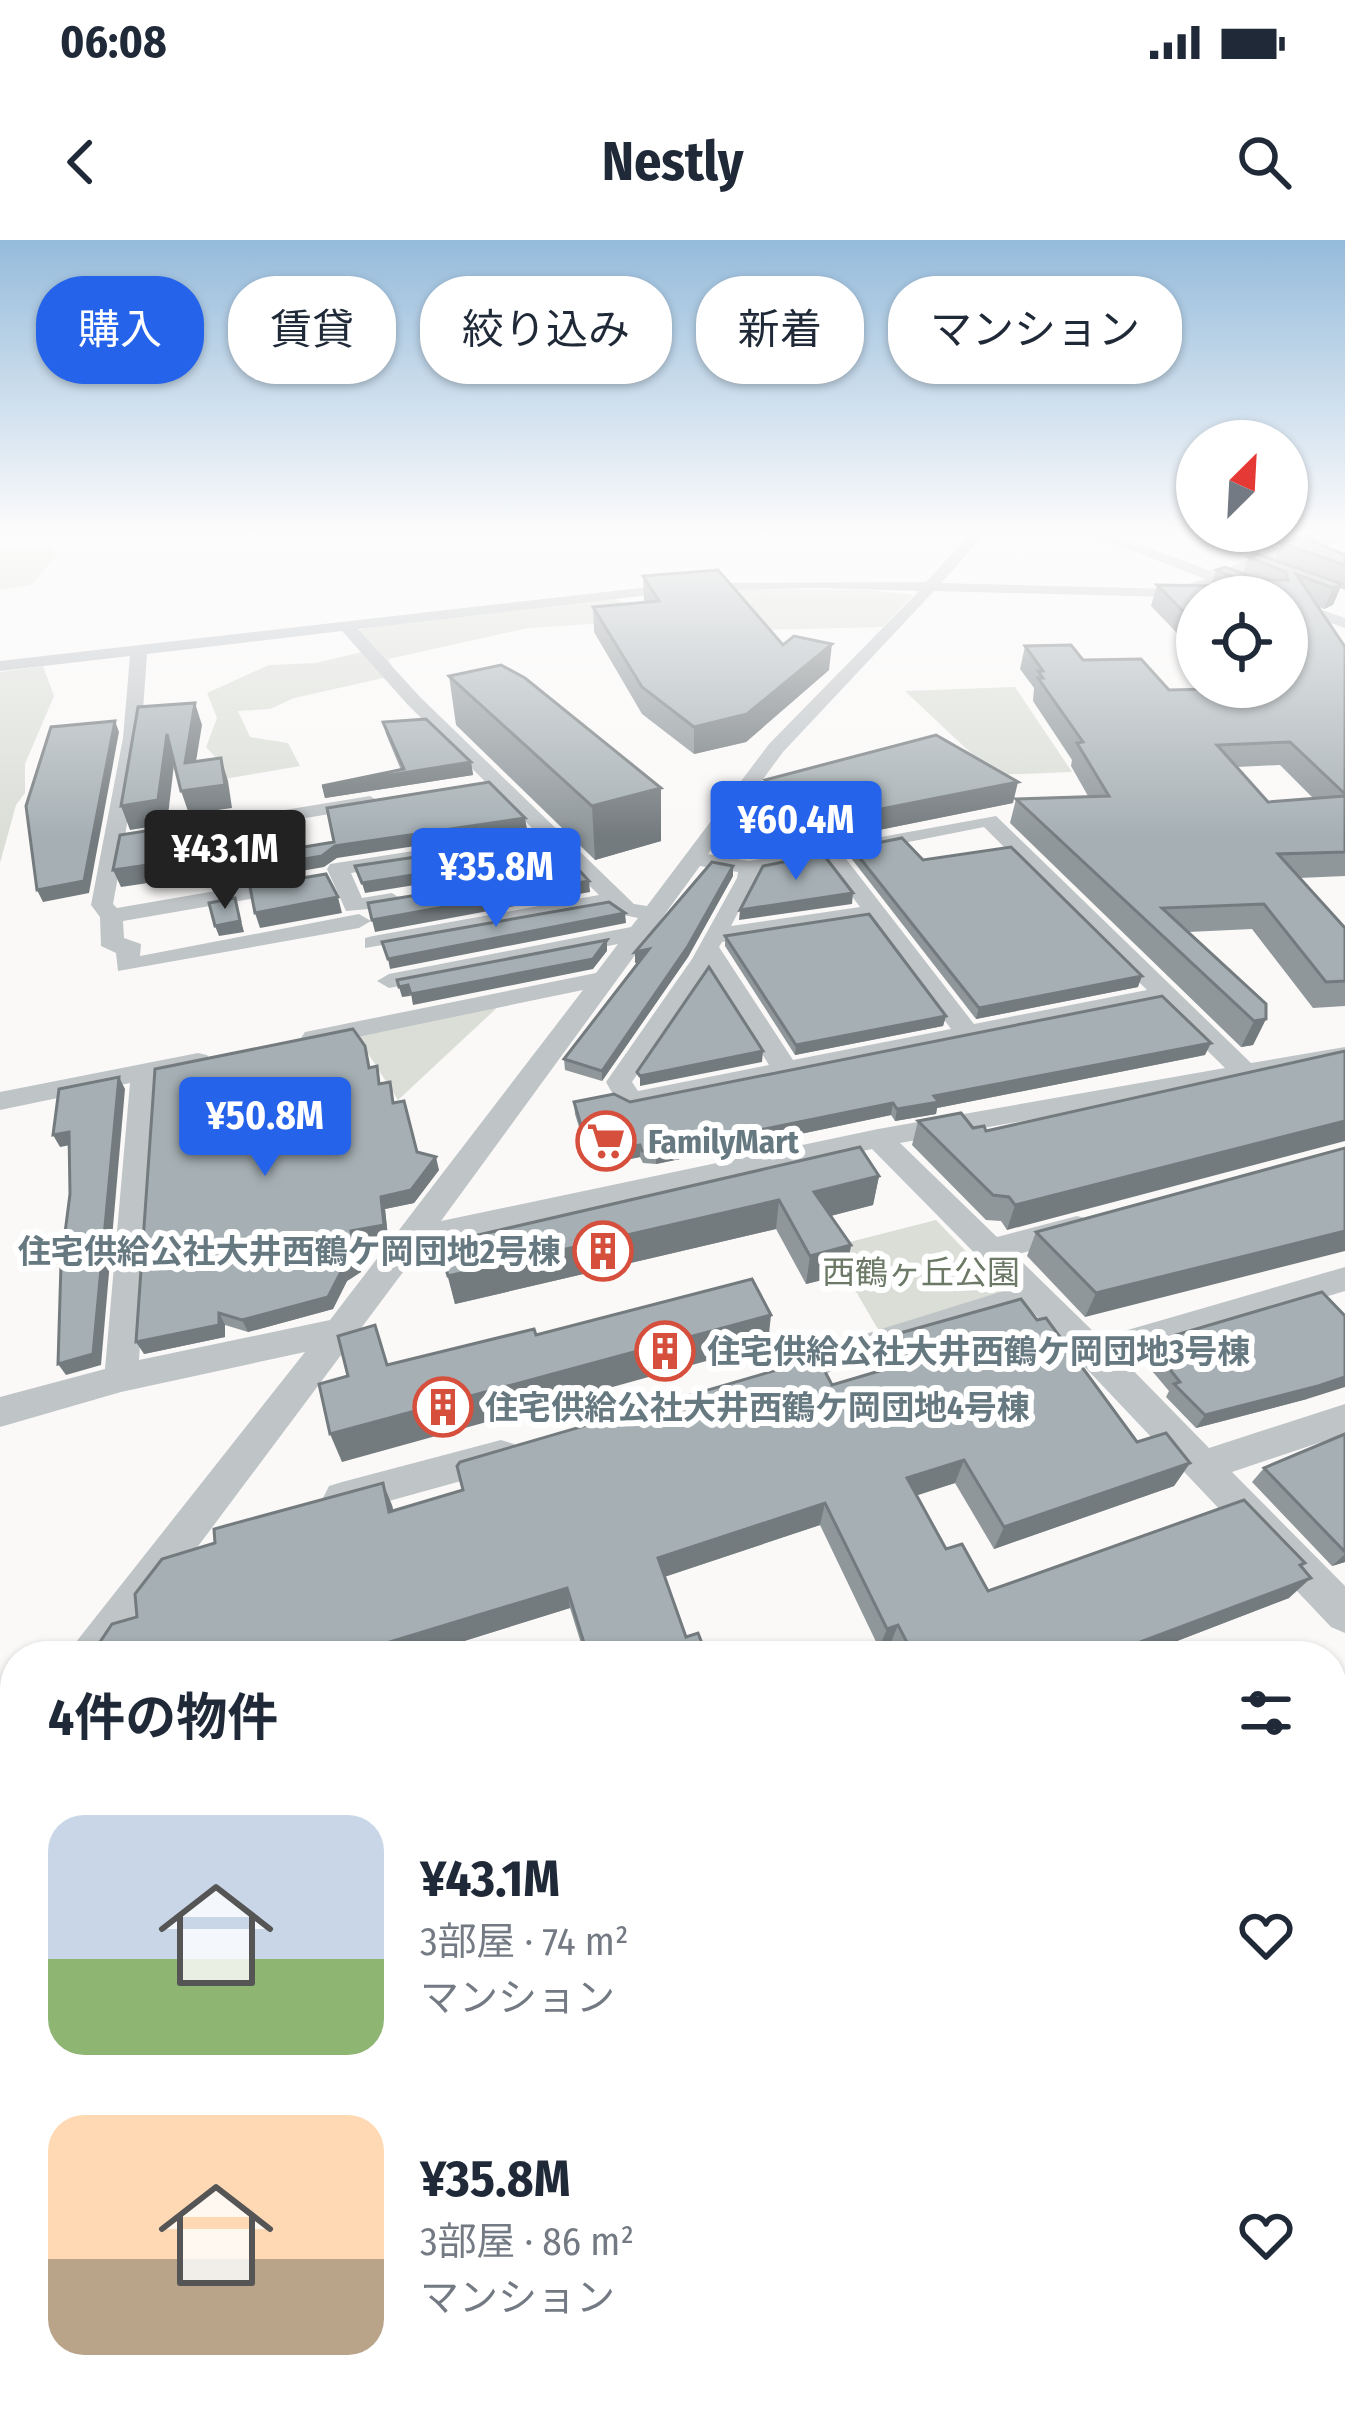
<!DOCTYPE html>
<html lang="ja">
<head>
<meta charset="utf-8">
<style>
	:root { --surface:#fff; --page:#f6f6f7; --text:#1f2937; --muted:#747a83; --accent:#2563eb }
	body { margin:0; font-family:"Fira Sans Condensed","Noto Sans JP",sans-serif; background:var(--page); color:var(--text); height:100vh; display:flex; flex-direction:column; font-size:45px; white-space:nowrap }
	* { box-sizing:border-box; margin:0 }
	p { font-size:39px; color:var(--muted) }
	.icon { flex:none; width:66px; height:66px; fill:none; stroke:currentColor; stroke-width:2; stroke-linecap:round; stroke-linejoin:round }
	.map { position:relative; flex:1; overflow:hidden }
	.drawer { position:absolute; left:0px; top:1401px; width:1347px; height:771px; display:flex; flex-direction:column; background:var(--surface); border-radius:48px 48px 0 0; box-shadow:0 3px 9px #0004 }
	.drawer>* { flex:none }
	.guide { position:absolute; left:36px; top:36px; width:1275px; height:108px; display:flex; gap:24px }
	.needle { width:78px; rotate:24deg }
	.buttons { position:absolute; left:1176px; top:180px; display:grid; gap:24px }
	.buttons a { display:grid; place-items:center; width:132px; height:132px; border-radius:50%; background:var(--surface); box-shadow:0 3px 9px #0004; font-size:60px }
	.price { position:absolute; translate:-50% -102px; padding:0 27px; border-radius:12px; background:var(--accent); color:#fff; font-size:39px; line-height:78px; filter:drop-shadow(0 3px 6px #0008) }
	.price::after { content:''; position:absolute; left:50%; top:72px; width:36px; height:27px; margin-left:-18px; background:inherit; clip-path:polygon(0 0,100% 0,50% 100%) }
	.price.active { background:#222; color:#fff }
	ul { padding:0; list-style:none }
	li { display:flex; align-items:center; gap:36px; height:300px; padding:0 48px }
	li span { display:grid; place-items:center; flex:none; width:336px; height:240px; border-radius:36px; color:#555 }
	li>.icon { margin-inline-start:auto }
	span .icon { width:144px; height:144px; fill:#fffc; stroke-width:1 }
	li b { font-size:51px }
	h2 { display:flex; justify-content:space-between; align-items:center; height:144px; padding:0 48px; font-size:51px }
	.tag { padding:0 42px; border-radius:48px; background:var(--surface); box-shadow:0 3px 9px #0004; font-size:42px; line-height:108px }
	.tag.active { background:var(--accent); color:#fff }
	.status { display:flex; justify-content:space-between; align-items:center; height:84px; padding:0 60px; background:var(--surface); direction:ltr }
	.status svg { height:33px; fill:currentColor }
	header { display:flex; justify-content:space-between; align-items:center; height:156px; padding:0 48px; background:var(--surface); font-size:54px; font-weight:700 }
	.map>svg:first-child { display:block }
	.green { fill:#daded7 }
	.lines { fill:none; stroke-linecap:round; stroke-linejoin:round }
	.minor { fill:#bfc4c7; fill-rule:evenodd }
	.wall { fill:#8f979b; fill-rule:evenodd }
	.shaded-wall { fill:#747b7e }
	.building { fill:#a6b0b4; stroke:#747b7e; stroke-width:3 }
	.labels { text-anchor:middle; stroke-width:12; stroke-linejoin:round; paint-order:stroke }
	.poi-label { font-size:33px; font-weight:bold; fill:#667880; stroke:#fff; text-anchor:start }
	.park-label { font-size:33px; fill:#6b7966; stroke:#fff }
</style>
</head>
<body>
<div class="status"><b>06:08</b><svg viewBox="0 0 49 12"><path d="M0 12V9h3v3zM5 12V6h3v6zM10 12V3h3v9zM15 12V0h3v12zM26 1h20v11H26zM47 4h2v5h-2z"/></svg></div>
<header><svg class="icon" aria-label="back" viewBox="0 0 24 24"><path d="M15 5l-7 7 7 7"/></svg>Nestly<svg class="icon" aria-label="search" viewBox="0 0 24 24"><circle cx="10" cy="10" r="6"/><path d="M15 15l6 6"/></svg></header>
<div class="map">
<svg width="1345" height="2171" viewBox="0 0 1345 2171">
	<rect width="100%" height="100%" fill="#faf9f8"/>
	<g class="green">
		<polygon points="42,307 52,309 57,315 31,345 0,350 0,310"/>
		<polygon points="724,349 871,350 913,355 883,387 763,390 608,383 528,388 388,419 397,435 294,458 270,469 238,471 250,497 288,503 300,526 219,540 220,522 206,507 217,478 207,453 269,425 315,423 371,410 357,391 374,385 608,356 631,366"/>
		<polygon points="43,426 54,456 25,524 25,553 16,565 0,623 0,432"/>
		<polygon points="1015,447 1072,532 994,535 905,451"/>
		<polygon points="501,764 398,860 355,793"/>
		<polygon points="936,980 1003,1050 1002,1057 879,1091 830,1007"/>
	</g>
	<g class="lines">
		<g class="minor">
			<path d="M971,293H986L941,343L1171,349L1205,339L1087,293H1107L1217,333L1275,308L1345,294V302L1284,314L1231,338L1277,357H1255L1218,343L1171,357L934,351L783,512L708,614L749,621L996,576L1251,823L1345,807V823L900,903L997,997L1077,976L1088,979L1092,987L1088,995L1015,1015L1100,1098L1345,1027V1051L1121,1118L1209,1208L1345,1164V1194L1232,1232L1345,1346V1393L1331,1387L1029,1068L781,1148L769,1144L764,1134L769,1124L1010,1049L872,909L421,1008L116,1416H70L76,1402L305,1112L121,1152L0,1187V1157L105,1129L130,843L0,870V852L198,813L207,815L211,821L207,827L157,838L139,1120L330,1080L583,750L314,806L305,804L301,798L305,792L596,733L618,704L389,748L377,741L389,734L631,687L638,678L618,674L611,667L365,708V698L373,696L599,655L546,603L351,633L362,658L392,653L403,660L392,667L346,671L327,629L330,624L536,592L408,465L342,391L147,414L141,498L125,596L370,556L380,562L377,566L123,609L113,664L117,668L291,638L302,645L291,652L123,681L124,698L141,704L140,716L359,674L371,681L359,688L118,731L116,713L101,706L100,677L91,665L123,498L130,416L0,431V421L684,343L926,342ZM817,348L919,351L769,504L647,666L634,664L420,457L358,389L684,351ZM984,587L1147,750L974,784L843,615ZM824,619L860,667L731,686L759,632ZM700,626L738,632L737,638L692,719L606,842L620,867L630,870L1159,763L1225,828L878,889L441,981ZM869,679L951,789L793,820L719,707L722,702ZM709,729L769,825L638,851L632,842Z"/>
			<polygon points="1287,358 1345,378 1345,388 1287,368"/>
			<polygon points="501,1200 514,1204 519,1215 514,1226 501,1230 342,1274 329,1270 323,1258 329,1246 342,1242"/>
			<polygon points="1345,1565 1345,1611 1332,1616 1332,1570"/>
			<polygon points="15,1716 15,1766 0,1771 0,1721"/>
			<polygon points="15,2044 15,2102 0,2107 0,2049"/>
			<polygon points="1345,2063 1345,2122 1332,2127 1332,2068"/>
			<polygon points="1167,2157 1243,2157 1237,2171 1165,2171"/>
		</g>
	</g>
	<g class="wall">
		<path d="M1281,303L1345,325V350L1340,348L1333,365L1324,369L1317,366L1345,407V636L1299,638L1345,688V766L1313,768L1252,689L1188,692L1266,779L1253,805L1241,807L1010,583L1016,559L1088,556L1071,526L1072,520L1033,461L1034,448L1020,429L1025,406L1083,420L1169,450L1221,447H1287L1197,357V414L1151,366L1157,345L1211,346L1216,330L1243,334L1249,317L1275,320ZM1280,525L1313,558L1268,562L1237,527Z"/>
		<polygon points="643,336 783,405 829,430 746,502 694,514 642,474 594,392 593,367 644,362"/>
		<polygon points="449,436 661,601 595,620 456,485"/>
		<polygon points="383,482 471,522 473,535 325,558 322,546 401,530 386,494"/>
		<polygon points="765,540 1013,563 749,616 728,613 729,592 769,574 759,565 761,545 765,544"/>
		<polygon points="852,608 923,620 1138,747 976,779 851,618"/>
		<polygon points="733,636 688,717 602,841 565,830 564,819 639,722 635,723"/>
		<polygon points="725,696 946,776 943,786 795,815 725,706"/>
		<polygon points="1345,811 1007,990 1001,981 986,980 912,905 918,881 986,891"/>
		<polygon points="1205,815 937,868 936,874 895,881 891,875 656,924 643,923 640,917 591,927 575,874 574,862 630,862"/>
		<polygon points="370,827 394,863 417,912 439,930 414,963 385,969 388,997 356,1004 361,1032 347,1041 333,1069 248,1092 225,1085 225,1097 144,1114"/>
		<polygon points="1345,908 1085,1077 1027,1016 1036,992"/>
		<polygon points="879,936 873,965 831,976 851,1005 846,1034 806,1044 776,989 455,1064 439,1004"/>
		<polygon points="1037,1080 1137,1202 1190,1223 1174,1246 994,1309 955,1243 916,1255 946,1309 988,1351 1302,1327 1289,1358 1138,1416 896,1416 890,1405 879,1408 820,1285 664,1337 686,1397 707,1416 585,1416 570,1368 416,1416 94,1416 137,1377 392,1265 393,1270 885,1129 880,1121 886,1097"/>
		<polygon points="1162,1099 1307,1159 1196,1188 1166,1157 1169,1151 1147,1125"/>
		<polygon points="1345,1194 1345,1322 1332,1326 1252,1242 1264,1228"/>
		<polygon points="15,1505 15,1709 7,1711 0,1708 0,1522 5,1521"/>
	</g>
	<g class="shaded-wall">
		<polygon points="1342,344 1333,365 1324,369 1333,348"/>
		<polygon points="832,404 829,430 746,502 694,514 694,487"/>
		<polygon points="195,463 202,485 192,546 185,523"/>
		<polygon points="115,481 119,492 89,653 43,662 37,650"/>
		<polygon points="167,494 175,516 167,584 130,590 121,566"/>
		<polygon points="221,518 228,541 232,568 189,574 181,551"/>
		<polygon points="471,522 473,535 325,558 322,546"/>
		<polygon points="1018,542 1013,563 749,616 750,595"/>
		<polygon points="661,548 661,601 595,620 592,566"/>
		<polygon points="525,578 527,589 337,618 324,627 250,640 246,629 335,606"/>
		<polygon points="158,589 164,606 161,636 155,642 121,647 113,630"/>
		<polygon points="559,612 559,622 365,653 362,643"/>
		<polygon points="733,626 733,636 688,717 602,841 602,831"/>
		<polygon points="589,641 590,652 375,692 372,680"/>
		<polygon points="853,653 852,664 739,680 740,670"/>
		<polygon points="338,657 342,673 260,688 255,673"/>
		<polygon points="235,658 244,692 219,696 215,686"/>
		<polygon points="625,673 626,683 390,729 388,719"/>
		<polygon points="607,700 607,711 593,729 413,765 411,754"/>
		<polygon points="649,709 649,720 635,723 635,712"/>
		<polygon points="1142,736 1138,747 976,779 979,768"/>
		<polygon points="408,745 410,756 402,757 399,747"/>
		<polygon points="946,776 943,786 795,815 796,805"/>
		<polygon points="1266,779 1253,805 1241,807 1254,781"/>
		<polygon points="1211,803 1205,815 937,868 936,874 895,881 897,869 934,856"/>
		<polygon points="763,811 762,822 640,846 640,836"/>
		<polygon points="119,837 125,849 101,1125 66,1135 58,1124"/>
		<polygon points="893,863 891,875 656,924 656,911"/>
		<polygon points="1345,881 1345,901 1007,990 1015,965"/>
		<polygon points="69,892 76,904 60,907 53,895"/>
		<polygon points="640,905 640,917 591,927 590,915"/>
		<polygon points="436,917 439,930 414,963 385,969 388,997 356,1004 361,1032 347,1041 333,1069 248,1092 242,1080 351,991 381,957"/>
		<polygon points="879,936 873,965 810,981 814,952"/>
		<polygon points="779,960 776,989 455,1064 448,1036"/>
		<polygon points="1345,991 1345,1011 1085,1077 1096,1053"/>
		<polygon points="851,1005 846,1034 806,1044 810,1016"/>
		<polygon points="219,1073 225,1085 225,1097 144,1114 136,1102"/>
		<polygon points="771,1075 768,1104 342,1222 330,1194"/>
		<polygon points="1345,1137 1345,1147 1307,1159 1196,1188 1205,1175"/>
		<polygon points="964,1220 955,1243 900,1261 907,1238"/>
		<polygon points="1190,1223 1174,1246 994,1309 1004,1287"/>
		<polygon points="383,1243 392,1265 398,1294 389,1272"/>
		<polygon points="825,1263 820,1285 658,1339 658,1318"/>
		<polygon points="1345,1314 1345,1322 1332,1326"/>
		<polygon points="1311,1338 1289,1358 1138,1416 1103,1416"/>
		<polygon points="567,1348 570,1368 416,1416 344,1416"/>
		<polygon points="898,1385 890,1405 879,1408 887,1389"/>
		<polygon points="15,2020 15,2027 0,2032 0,2025"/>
	</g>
	<g class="building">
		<polygon points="1311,294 1312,301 1345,315 1345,325 1281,303"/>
		<polygon points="1257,314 1342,344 1333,348 1296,334 1345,407 1345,554 1290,502 1217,505 1268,562 1345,556 1345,612 1278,614 1345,688 1345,741 1326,742 1264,664 1162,668 1266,764 1266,779 1254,781 1016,559 1109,556 1077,503 1083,502 1038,438 1043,438 1038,431 1043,431 1025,406 1071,405 1083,420 1141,419 1169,450 1287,447 1287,357 1197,357 1197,385 1157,345 1232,346 1234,337 1216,330 1225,327 1261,340 1288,340 1286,332 1249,317"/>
		<polygon points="718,330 783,405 794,396 832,404 747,474 694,487 642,447 593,367 659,361 643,336"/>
		<polygon points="501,425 525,438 661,548 592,566 449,436"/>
		<polygon points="195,463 185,523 221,518 225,545 181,551 167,494 158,560 121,566 138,467"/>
		<polygon points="426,479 471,522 322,546 404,529 383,482"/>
		<polygon points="115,481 84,641 37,650 26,566 51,487"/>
		<polygon points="936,495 1018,542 750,595 729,592 739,580 789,570 761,545 768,543 765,540"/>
		<polygon points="489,542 525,578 335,606 322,616 246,629 244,617 334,602 327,568"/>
		<polygon points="158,589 154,619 148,625 113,630 120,595"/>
		<polygon points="544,598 559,612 362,643 355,626"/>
		<polygon points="902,598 923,620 1011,607 1142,736 979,768 852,608"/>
		<polygon points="823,614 853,653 740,670 763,626"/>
		<polygon points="712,622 733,626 688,706 602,831 564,819 649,709 635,712"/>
		<polygon points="578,629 589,641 372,680 368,663"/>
		<polygon points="326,634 338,657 255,673 250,647"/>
		<polygon points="235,658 240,681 215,686 209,663"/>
		<polygon points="609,662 625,673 388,719 382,702"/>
		<polygon points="869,674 946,776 796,805 725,696"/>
		<polygon points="607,700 593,719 411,754 408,745 399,747 397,740"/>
		<polygon points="709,727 763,811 640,836 637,832"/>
		<polygon points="1162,756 1211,803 934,856 939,862 897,869 893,863 656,911 642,911 640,905 590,915 574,862 614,854 630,862"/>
		<polygon points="353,789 365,806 369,828 377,826 379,844 390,842 393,863 404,861 417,912 436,917 411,950 381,957 384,985 351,991 357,1020 343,1028 328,1057 242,1080 219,1073 219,1085 136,1102 155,829"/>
		<polygon points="1345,811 1345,881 1015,965 1009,957 993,955 918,881 961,873 973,888 984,886 986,891"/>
		<polygon points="119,837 93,1114 58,1124 61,1024 70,954 69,892 53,895 59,849"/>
		<polygon points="860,907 879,936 814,952 851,1005 810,1016 779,960 448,1036 439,1004"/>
		<polygon points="1345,908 1345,991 1096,1053 1036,992"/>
		<polygon points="752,1039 771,1075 330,1194 319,1144 348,1136 338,1096 375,1085 387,1125 534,1089 536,1095"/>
		<polygon points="1322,1052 1345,1076 1345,1137 1318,1146 1205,1175 1174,1144 1180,1142 1155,1111 1168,1107 1162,1099"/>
		<polygon points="1021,1059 1037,1080 1046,1078 1137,1202 1166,1193 1190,1223 1004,1287 964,1220 907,1238 946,1309 962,1304 988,1351 1244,1260 1305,1323 1300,1325 1311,1338 1103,1416 914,1416 898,1385 887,1389 825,1263 658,1318 686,1397 698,1393 707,1416 588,1416 567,1348 344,1416 94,1416 94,1411 112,1384 137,1377 135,1354 162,1319 215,1303 214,1289 383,1243 389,1272 463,1250 457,1226 460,1222 818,1118 832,1145 903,1124 886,1097"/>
		<polygon points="1345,1194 1345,1312 1264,1228"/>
		<polygon points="15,1505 15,1693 0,1696 0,1522 5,1521"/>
		<polygon points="1345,1653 1345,1786 1337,1790 1345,1804 1345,2002 1332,2008 1332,1658"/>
		<polygon points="15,1758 15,2020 0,2025 0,1851 2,1834 0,1834 0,1762"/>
		<polygon points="113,2157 609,2157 538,2171 112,2171"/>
	</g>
	<linearGradient id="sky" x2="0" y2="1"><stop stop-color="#95bbdb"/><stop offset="0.49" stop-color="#fdfcfc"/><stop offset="1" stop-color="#fdfcfc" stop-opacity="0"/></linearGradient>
	<rect width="1345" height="597" fill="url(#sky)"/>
	<defs>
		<symbol id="supermarket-ring" viewBox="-11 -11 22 22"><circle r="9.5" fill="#fff" stroke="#d64f3c" stroke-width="1.5"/><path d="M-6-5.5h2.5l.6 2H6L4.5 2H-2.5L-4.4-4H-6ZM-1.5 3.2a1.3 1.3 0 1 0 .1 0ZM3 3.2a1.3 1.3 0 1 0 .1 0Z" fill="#d64f3c"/></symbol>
		<symbol id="building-ring" viewBox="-11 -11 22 22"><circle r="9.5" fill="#fff" stroke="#d64f3c" stroke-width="1.5"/><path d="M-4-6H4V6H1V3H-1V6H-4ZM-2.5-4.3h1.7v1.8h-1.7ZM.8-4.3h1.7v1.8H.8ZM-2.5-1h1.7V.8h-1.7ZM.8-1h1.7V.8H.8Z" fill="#d64f3c"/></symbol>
	</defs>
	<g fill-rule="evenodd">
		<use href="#supermarket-ring" x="573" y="868" width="66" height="66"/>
		<use href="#building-ring" x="570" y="978" width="66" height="66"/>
		<use href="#building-ring" x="632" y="1078" width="66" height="66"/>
		<use href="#building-ring" x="410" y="1134" width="66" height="66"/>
	</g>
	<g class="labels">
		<g class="poi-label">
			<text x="648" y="913">FamilyMart</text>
			<text x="561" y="1023" text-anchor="end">住宅供給公社大井西鶴ケ岡団地2号棟</text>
			<text x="707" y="1123">住宅供給公社大井西鶴ケ岡団地3号棟</text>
			<text x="485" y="1179">住宅供給公社大井西鶴ケ岡団地4号棟</text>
		</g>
		<g class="park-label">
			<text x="921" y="1044">西鶴ヶ丘公園</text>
		</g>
	</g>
</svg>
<div class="buttons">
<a><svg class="needle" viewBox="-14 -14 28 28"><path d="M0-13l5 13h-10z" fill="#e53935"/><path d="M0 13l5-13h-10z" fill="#747a83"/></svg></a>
<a><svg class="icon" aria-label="locate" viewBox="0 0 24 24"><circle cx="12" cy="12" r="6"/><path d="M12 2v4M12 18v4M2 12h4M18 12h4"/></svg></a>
</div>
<b class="price" style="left:796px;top:643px">¥60.4M</b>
<b class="price active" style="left:225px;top:672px">¥43.1M</b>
<b class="price" style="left:496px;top:690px">¥35.8M</b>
<b class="price" style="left:265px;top:939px">¥50.8M</b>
<div class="guide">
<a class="tag active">購入</a>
<a class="tag">賃貸</a>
<a class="tag">絞り込み</a>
<a class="tag">新着</a>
<a class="tag">マンション</a>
</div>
<section class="drawer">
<h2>4件の物件<svg class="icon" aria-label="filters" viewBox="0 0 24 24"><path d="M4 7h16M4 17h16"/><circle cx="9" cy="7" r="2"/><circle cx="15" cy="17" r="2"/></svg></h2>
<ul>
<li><span style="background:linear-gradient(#c9d6e8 60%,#8fb573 0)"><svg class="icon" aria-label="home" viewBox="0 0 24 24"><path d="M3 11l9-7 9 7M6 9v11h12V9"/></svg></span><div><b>¥43.1M</b><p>3部屋 · 74 m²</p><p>マンション</p></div><svg class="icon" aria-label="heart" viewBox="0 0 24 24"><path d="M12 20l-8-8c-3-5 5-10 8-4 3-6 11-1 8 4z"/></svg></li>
<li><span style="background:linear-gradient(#ffd9b3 60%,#b9a48a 0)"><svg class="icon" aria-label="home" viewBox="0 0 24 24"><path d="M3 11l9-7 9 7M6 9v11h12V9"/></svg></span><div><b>¥35.8M</b><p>3部屋 · 86 m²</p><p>マンション</p></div><svg class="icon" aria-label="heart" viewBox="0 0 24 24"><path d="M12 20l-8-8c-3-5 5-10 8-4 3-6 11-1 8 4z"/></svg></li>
</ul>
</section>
</div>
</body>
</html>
